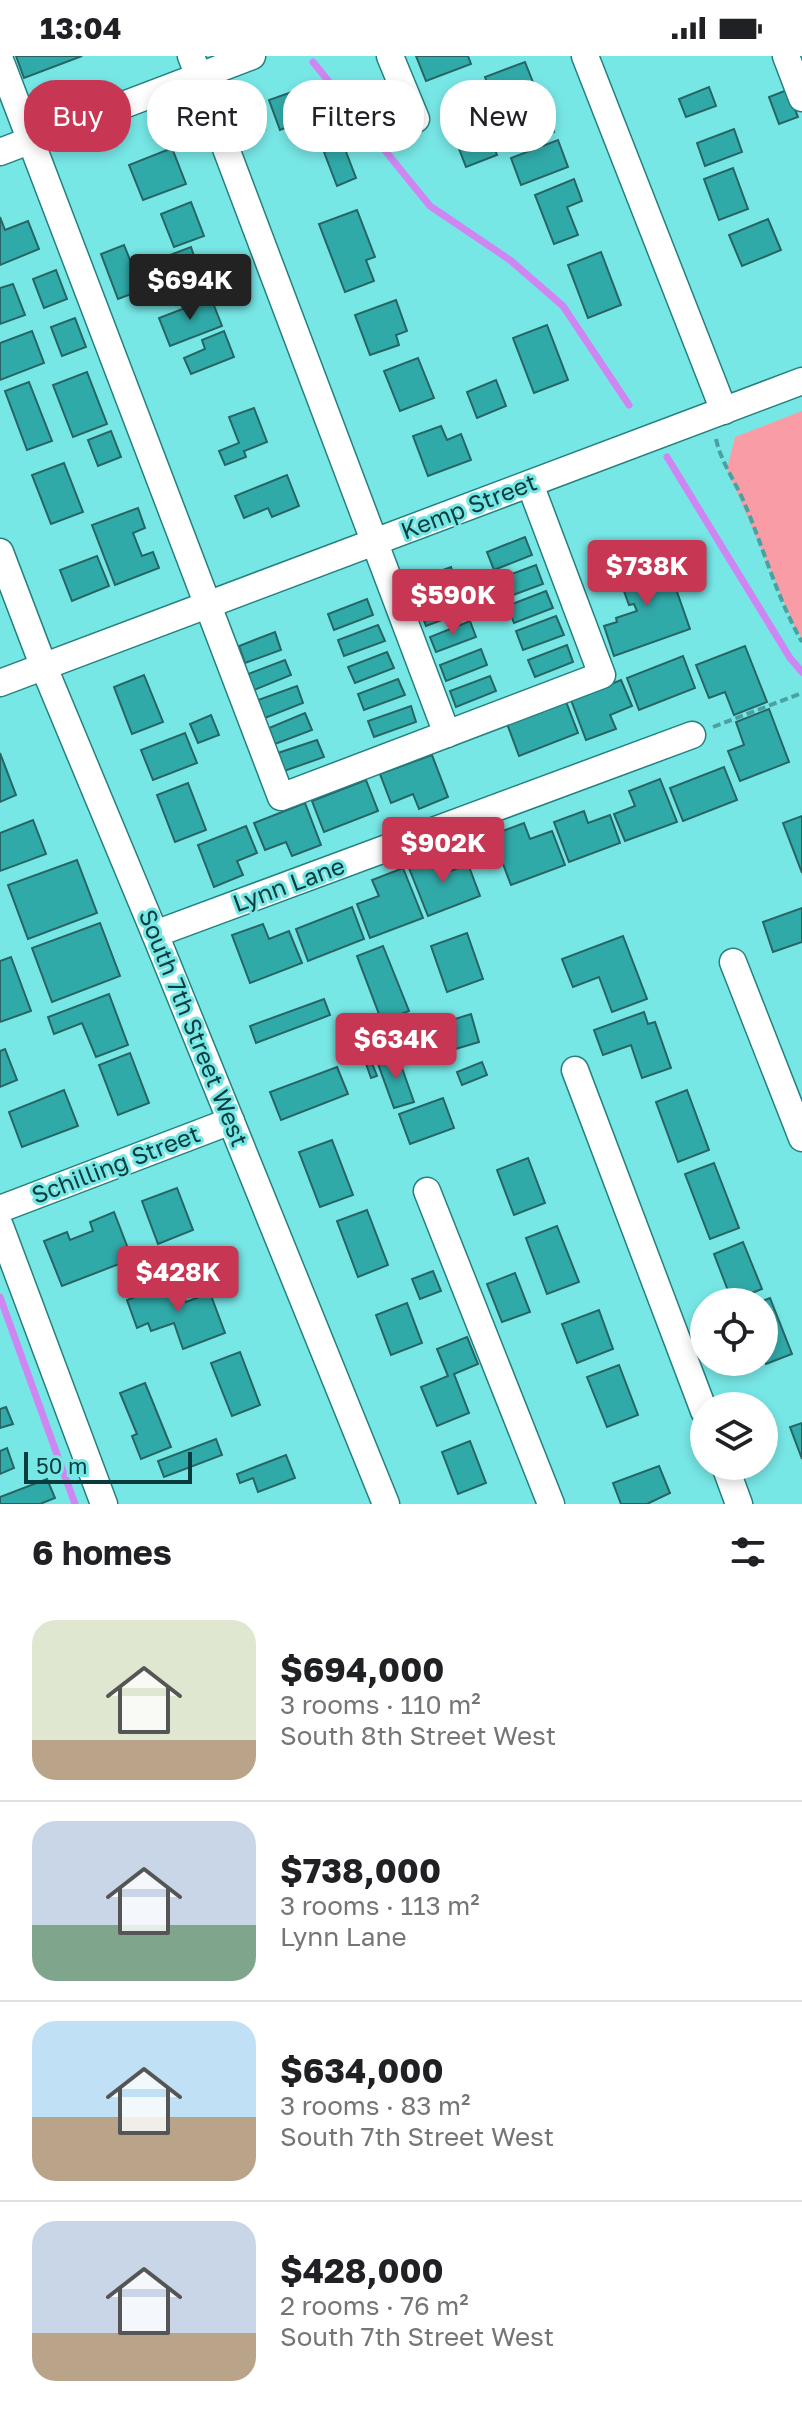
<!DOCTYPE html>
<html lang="en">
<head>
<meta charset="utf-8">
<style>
	:root { --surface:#fff; --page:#f2f2f2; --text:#202124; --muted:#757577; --line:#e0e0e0; --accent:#c73753 }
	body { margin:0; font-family:"Golos Text",sans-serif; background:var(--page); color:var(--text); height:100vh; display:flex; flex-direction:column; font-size:30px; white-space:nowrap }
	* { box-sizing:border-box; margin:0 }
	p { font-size:26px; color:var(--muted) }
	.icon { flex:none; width:44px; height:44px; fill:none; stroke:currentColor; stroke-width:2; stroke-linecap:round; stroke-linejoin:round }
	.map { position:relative; height:1448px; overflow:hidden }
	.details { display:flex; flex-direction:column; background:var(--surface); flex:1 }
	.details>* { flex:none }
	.hud { position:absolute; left:24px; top:24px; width:754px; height:72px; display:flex; gap:16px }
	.controls { position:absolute; left:690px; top:1232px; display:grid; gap:16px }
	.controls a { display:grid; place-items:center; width:88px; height:88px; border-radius:50%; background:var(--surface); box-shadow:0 4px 12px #0003; font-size:40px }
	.scale { position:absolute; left:24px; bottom:20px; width:168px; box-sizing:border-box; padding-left:8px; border:4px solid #093d3d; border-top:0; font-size:22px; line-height:28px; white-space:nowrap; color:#093d3d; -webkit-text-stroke:6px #77e7e6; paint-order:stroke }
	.price { position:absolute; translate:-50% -68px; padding:0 18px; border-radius:8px; background:var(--accent); color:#fff; font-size:26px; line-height:52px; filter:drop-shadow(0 2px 4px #0008) }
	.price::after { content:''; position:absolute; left:50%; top:48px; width:24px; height:18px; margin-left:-12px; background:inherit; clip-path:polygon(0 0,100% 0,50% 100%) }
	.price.selected { background:#222; color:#fff }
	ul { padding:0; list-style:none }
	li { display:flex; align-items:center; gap:24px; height:200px; padding:0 32px }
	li+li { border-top:2px solid var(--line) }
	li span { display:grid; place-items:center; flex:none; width:224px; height:160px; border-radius:24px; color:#555 }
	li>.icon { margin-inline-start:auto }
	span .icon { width:96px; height:96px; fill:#fffc; stroke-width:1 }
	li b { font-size:34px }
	h2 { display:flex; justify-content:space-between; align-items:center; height:96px; padding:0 32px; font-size:34px }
	.pill { padding:0 28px; border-radius:32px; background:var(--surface); box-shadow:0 4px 12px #0003; font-size:28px; line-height:72px }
	.pill.selected { background:var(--accent); color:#fff }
	.status { display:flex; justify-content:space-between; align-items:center; height:56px; padding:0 40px; background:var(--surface); direction:ltr }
	.status svg { height:22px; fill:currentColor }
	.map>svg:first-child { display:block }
	.green { fill:#fa9ca5 }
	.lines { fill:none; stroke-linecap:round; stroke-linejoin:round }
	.stream { stroke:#cf86f2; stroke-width:7 }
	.building { fill:#30aaa9; stroke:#286464; stroke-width:2 }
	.minor-casing { stroke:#25807f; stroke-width:29 }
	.path { stroke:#4aa1a1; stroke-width:4; stroke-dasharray:8 4; stroke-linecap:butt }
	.minor { stroke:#fff; stroke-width:26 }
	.labels { text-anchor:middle; stroke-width:6; stroke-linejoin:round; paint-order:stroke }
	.street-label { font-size:24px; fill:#093d3d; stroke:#77e7e6 }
</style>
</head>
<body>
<div class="status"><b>13:04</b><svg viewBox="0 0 49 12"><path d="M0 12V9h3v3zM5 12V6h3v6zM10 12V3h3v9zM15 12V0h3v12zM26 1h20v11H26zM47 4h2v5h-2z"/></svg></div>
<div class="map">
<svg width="802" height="1448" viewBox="0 0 802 1448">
	<rect width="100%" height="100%" fill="#77e7e6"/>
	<polygon class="green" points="802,355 802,582 795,572 727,413 735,381"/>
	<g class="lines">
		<g class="stream">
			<polyline points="313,6 430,150 510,204 563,250 629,349"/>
			<polyline points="667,401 790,602 802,616"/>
			<polyline points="0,1241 75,1448"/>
		</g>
	</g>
	<g class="building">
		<polygon points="16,0 82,0 24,22"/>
		<polygon points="416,0 468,0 471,8 426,25"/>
		<polygon points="525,6 534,29 494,45 485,21"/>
		<polygon points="709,31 716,50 686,61 679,43"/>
		<polygon points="303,32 314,61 280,74 269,44"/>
		<polygon points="787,34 798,61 779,68 769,41"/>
		<polygon points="542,45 554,76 522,89 510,57"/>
		<polygon points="487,73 497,99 466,111 456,85"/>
		<polygon points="734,73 742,96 705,110 697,87"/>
		<polygon points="558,84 568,111 521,129 511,102"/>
		<polygon points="343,88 356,122 337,130 324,96"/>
		<polygon points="172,92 186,128 143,144 129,109"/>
		<polygon points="733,112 748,153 719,164 704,123"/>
		<polygon points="574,123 582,145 567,151 578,179 554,188 535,139"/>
		<polygon points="191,146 204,180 174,191 161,158"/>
		<polygon points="357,154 375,201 366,204 374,225 345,236 319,168"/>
		<polygon points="0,161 5,174 28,165 39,193 0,209"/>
		<polygon points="768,163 781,194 742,210 729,179"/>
		<polygon points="124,189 142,234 118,243 101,198"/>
		<polygon points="191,191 195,203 161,216 157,204"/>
		<polygon points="601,196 621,249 588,262 568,209"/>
		<polygon points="56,214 67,243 44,252 33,223"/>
		<polygon points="13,228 25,259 0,268 0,232"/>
		<polygon points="211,242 222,270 170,290 159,262"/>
		<polygon points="396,244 407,275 396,279 399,289 370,299 355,259"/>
		<polygon points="75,262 86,291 62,300 51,271"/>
		<polygon points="547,269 568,324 534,337 513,282"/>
		<polygon points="32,275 44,307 0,324 0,287"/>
		<polygon points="224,275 234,301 191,318 184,302 205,293 202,284"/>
		<polygon points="418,302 434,342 400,355 384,315"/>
		<polygon points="87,316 107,368 73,381 53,329"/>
		<polygon points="496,324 506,350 477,362 467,336"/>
		<polygon points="29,326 52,385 27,394 5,335"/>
		<polygon points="254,352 267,386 244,395 246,401 225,409 219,395 239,387 229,361"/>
		<polygon points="441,370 447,384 461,378 471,404 428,420 413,380"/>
		<polygon points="111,375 121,401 98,410 88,384"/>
		<polygon points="64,407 83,456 51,468 32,419"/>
		<polygon points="287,419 299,450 272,461 268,452 244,462 235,440"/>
		<polygon points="138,452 145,472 133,477 142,500 153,496 159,512 115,529 92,469"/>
		<polygon points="525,481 532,499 494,514 487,496"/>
		<polygon points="97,500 109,530 72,545 60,514"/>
		<polygon points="651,501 657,517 669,513 690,573 614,600 604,570 617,566 616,562 637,555 634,548 629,549 616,513"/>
		<polygon points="536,509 543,528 505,542 498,523"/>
		<polygon points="451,511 457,530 417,545 410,526"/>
		<polygon points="546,535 553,552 514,567 507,550"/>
		<polygon points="460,539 466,555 426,570 420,554"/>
		<polygon points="367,543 373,559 334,574 328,558"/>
		<polygon points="556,560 564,579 523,594 516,575"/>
		<polygon points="470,565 476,581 436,596 430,581"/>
		<polygon points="378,569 385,585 344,600 338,584"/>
		<polygon points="275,576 281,594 245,607 239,590"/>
		<polygon points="567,589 573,606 535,621 528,604"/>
		<polygon points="745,590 767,646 734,659 725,636 709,642 696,609"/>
		<polygon points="481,593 487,609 446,625 440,609"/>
		<polygon points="387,596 394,612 355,627 348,611"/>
		<polygon points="683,600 695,632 639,654 627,622"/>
		<polygon points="285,604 291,619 254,634 248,618"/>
		<polygon points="144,619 163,666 132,678 114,631"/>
		<polygon points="490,620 496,635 456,651 450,635"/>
		<polygon points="398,623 405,639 364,654 358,638"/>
		<polygon points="621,624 632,650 610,659 616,673 586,684 571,644"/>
		<polygon points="297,630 303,647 265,662 258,644"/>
		<polygon points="565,643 578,677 519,700 506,665"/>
		<polygon points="411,650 416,666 374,681 368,665"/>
		<polygon points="769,653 789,706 740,725 728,695 744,689 736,666"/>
		<polygon points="305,657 312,674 275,688 269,672"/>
		<polygon points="211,659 219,679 198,687 190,668"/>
		<polygon points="185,677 197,707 153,724 141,694"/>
		<polygon points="317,684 324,701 284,715 278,697"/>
		<polygon points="0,697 16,739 0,746"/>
		<polygon points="432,699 448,741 419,753 413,738 391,747 380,718"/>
		<polygon points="724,711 737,744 683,765 670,732"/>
		<polygon points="660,723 677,766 625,785 614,758 635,750 629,735"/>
		<polygon points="366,724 378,755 324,776 312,745"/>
		<polygon points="188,727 206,774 175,786 157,739"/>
		<polygon points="305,747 321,789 292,800 286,786 265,794 254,767"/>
		<polygon points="584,755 588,767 610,759 620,787 569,806 554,766"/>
		<polygon points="802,760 802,817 783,767"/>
		<polygon points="33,764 46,798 0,815 0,777"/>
		<polygon points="524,767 530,783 552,775 565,809 511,829 492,779"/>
		<polygon points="246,770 257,797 237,805 243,819 214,831 198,789"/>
		<polygon points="440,800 446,817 468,808 480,840 428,860 409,812"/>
		<polygon points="77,804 97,857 28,883 8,829"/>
		<polygon points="403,812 423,862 370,882 357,848 379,840 372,824"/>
		<polygon points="352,851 364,883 308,905 296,873"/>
		<polygon points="802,852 802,886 773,896 763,866"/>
		<polygon points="100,867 120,920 52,946 32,892"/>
		<polygon points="263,868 269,883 289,875 302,907 250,927 232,879"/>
		<polygon points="467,877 483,923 447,936 431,890"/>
		<polygon points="623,880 647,943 612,956 599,921 573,931 562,903"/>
		<polygon points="383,890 409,955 382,966 357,900"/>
		<polygon points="11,901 31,955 0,966 0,905"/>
		<polygon points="109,938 128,989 96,1001 82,967 54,978 48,961"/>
		<polygon points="324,943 330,959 256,987 250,970"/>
		<polygon points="644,956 648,968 655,966 671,1012 642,1022 631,989 603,999 594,974"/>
		<polygon points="471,958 479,986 442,997 433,970"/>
		<polygon points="359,974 377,1020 371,1022 364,1002 348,1008 338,982"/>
		<polygon points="5,993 17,1024 0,1031 0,995"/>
		<polygon points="130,997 149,1047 118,1059 99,1009"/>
		<polygon points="397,998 414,1046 394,1052 377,1005"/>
		<polygon points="482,1006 487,1019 462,1029 457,1016"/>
		<polygon points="337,1011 348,1038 281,1064 270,1036"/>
		<polygon points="64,1034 78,1070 22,1091 9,1056"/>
		<polygon points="687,1034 709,1094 678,1106 656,1046"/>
		<polygon points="443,1042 454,1072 410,1088 399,1058"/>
		<polygon points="332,1084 353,1139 320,1151 299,1096"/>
		<polygon points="528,1102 545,1147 514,1159 497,1114"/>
		<polygon points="714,1107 739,1172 710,1183 685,1118"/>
		<polygon points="177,1132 193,1174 158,1188 142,1145"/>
		<polygon points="367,1154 388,1209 358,1221 337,1165"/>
		<polygon points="114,1156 132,1203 62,1230 44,1185 67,1176 70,1184 93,1175 90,1166"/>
		<polygon points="557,1170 579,1226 547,1238 526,1182"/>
		<polygon points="743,1186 762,1233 732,1245 714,1198"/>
		<polygon points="433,1215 441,1235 420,1243 412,1223"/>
		<polygon points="515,1217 530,1256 502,1266 487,1228"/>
		<polygon points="178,1225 186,1246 210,1237 225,1277 183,1293 174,1267 151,1275 148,1267 137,1272 127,1244"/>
		<polygon points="770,1242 792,1298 766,1308 764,1303 764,1246 760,1246"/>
		<polygon points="407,1247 422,1287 391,1299 376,1259"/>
		<polygon points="599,1254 613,1293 577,1307 562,1268"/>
		<polygon points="467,1281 478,1308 454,1318 469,1357 437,1370 421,1331 448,1320 437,1293"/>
		<polygon points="240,1296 260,1349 232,1360 211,1307"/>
		<polygon points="619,1309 638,1359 607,1371 587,1321"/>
		<polygon points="145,1327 171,1391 141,1403 132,1380 137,1378 120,1337"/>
		<polygon points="6,1351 13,1368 0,1372 0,1353"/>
		<polygon points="802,1367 802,1403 790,1371"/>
		<polygon points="216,1383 222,1399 164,1421 158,1405"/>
		<polygon points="470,1385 486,1427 458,1438 442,1396"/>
		<polygon points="7,1392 14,1412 0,1418 0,1395"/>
		<polygon points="286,1399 295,1422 258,1436 253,1422 240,1427 237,1418"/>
		<polygon points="659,1410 670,1437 647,1448 621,1448 613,1427"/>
		<polygon points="47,1423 55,1442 40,1448 0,1448 0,1441"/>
	</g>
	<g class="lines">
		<defs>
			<g id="minor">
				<polyline points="191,0 447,678"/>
				<polyline points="390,0 416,63"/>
				<polyline points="585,0 724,355"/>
				<polyline points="786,0 802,42"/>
				<polyline points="0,4 281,741 602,619 530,428"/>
				<polyline points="0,96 252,0"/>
				<polyline points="0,496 43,609 155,878 386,1448"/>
				<polyline points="0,627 802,325"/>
				<polyline points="155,878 692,679"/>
				<polyline points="733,906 802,1082"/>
				<polyline points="575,1014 704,1355"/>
				<polyline points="427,1135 551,1448"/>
				<polyline points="0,1153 231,1065"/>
				<polyline points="0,1170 104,1448"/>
				<polyline points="725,1410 739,1448"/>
			</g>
		</defs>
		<use href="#minor" class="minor-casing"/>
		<g class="path">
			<path d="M716,383C721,406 735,425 744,446C764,493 777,542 802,586"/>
			<polyline points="713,671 802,637"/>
		</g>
		<use href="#minor" class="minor"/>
	</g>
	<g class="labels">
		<g class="street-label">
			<text transform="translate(469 451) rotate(-21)" y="8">Kemp Street</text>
			<text transform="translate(289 829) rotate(-20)" y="8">Lynn Lane</text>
			<text transform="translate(193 972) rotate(68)" y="8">South 7th Street West</text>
			<text transform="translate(116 1109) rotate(-21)" y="8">Schilling Street</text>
		</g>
	</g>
</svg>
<div class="controls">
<a><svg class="icon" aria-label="locate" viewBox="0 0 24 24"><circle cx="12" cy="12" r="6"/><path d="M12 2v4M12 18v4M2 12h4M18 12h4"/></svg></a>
<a><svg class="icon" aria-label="layers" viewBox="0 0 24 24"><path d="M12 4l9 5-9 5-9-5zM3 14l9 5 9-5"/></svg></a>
</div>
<div class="scale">50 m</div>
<b class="price selected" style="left:190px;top:266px">$694K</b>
<b class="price" style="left:647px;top:552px">$738K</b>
<b class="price" style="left:453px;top:581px">$590K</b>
<b class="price" style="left:443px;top:829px">$902K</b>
<b class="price" style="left:396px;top:1025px">$634K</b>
<b class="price" style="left:178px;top:1258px">$428K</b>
<div class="hud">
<a class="pill selected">Buy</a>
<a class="pill">Rent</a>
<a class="pill">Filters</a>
<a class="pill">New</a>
</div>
</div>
<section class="details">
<h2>6 homes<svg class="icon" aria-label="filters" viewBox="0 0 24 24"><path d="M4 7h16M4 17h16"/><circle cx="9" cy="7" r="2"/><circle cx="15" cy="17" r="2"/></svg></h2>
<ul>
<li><span style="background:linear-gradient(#dfe7d0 75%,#b9a48a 0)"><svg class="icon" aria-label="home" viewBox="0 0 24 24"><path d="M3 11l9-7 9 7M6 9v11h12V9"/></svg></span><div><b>$694,000</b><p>3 rooms · 110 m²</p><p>South 8th Street West</p></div></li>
<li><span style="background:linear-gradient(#c9d6e8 65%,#7fa58c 0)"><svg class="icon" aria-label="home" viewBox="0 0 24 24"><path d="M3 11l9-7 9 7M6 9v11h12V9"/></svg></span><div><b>$738,000</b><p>3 rooms · 113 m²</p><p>Lynn Lane</p></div></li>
<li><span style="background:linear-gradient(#bfe0f5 60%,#b9a48a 0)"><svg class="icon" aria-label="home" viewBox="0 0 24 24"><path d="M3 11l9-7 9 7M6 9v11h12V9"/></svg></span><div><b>$634,000</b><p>3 rooms · 83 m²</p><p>South 7th Street West</p></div></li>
<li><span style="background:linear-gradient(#c9d6e8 70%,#b9a48a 0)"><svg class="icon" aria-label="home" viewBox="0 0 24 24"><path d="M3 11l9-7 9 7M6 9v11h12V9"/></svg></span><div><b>$428,000</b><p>2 rooms · 76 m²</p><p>South 7th Street West</p></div></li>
</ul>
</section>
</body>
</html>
